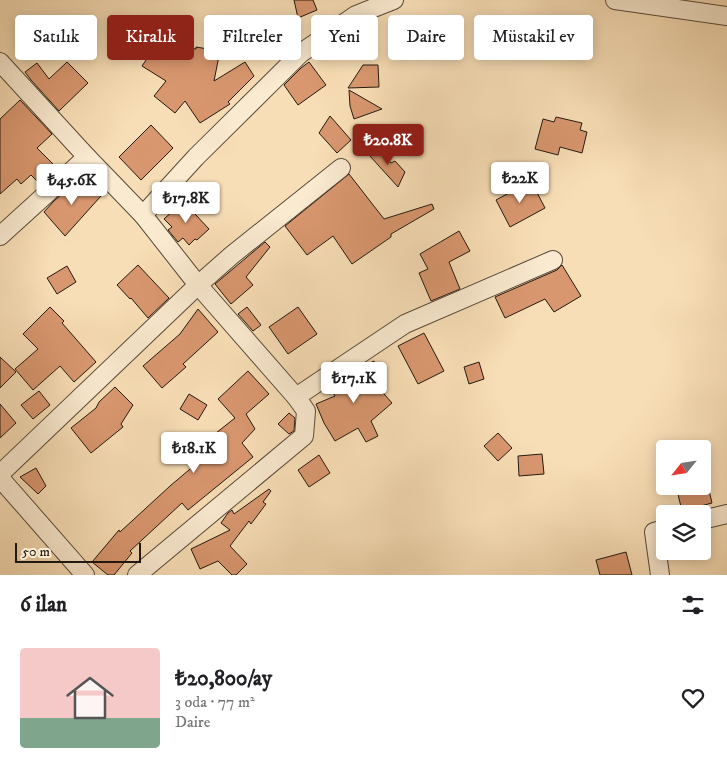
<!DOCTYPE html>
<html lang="tr">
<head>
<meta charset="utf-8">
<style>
	:root { --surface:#fff; --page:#f2f2f2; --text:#202124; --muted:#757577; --accent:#8f2418 }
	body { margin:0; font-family:"IM FELL DW Pica",serif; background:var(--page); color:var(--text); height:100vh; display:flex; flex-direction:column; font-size:19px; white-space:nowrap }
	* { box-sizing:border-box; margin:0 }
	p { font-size:16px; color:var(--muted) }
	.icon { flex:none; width:28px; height:28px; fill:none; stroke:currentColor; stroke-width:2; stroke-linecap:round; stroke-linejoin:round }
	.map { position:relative; height:575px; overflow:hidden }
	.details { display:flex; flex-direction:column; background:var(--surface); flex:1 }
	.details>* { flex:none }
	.banner { position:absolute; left:15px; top:15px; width:698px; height:45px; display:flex; gap:10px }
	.needle { width:32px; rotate:240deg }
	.fabs { position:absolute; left:656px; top:440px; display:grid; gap:10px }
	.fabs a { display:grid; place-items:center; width:55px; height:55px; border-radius:5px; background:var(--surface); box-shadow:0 2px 12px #0003; font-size:25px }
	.scale { position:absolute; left:15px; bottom:12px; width:126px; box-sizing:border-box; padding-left:5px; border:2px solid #231911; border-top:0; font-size:14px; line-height:18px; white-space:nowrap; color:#231911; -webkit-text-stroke:4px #faead0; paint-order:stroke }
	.price { position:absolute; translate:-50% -42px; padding:0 11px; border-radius:5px; background:#fff; color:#222; font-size:16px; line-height:32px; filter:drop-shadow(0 1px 2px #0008) }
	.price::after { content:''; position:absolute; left:50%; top:30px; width:15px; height:11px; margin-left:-8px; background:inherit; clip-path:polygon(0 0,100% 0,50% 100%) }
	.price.active { background:var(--accent); color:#fff }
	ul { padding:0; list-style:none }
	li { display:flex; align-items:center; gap:15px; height:125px; padding:0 20px }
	li span { display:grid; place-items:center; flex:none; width:140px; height:100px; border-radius:5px; color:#555 }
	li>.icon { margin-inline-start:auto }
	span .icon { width:60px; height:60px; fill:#fffc; stroke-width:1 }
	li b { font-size:21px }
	h2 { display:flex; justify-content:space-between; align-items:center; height:60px; padding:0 20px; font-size:21px }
	.tag { padding:0 18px; border-radius:5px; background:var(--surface); box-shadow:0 2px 12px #0003; font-size:18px; line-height:45px }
	.tag.active { background:var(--accent); color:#fff }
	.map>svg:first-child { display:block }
	.building { fill:#d9976f; stroke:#231911 }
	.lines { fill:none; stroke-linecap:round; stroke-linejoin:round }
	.street-casing { stroke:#584a3a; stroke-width:20 }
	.street { stroke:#faead0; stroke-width:18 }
</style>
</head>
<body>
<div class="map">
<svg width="727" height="575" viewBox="0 0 727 575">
	<rect width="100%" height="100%" fill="#f8deb6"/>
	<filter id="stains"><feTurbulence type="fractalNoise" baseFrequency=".004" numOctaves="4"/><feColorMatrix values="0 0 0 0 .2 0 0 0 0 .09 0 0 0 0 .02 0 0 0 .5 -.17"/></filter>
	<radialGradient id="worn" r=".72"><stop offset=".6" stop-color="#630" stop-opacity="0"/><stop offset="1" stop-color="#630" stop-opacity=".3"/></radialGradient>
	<g class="building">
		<polygon points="294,0 313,0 317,10 298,18"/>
		<polygon points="157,44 196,49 196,47 220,51 214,81 245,62 254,76 228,102 230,104 200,123 185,101 175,113 154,96 166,81 142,66"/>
		<polygon points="67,62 88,83 59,111 31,80 25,72 37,63 49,79"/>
		<polygon points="309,62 326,85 298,105 284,85 301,68"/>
		<polygon points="363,65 378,65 379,87 348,88"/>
		<polygon points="349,90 382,109 354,119 350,106"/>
		<polygon points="20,100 52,134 37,148 58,169 41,185 31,175 21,184 17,179 0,194 0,119"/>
		<polygon points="330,116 351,140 337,153 319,133"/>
		<polygon points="556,117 582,123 580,130 587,132 582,153 560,147 558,155 535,149 543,119 554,122"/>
		<polygon points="151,125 173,148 141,180 119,157"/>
		<polygon points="380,147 391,163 395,161 405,172 398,187 369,155"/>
		<polygon points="349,174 384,219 432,204 434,209 391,234 391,237 352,264 333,236 307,255 285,226"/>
		<polygon points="81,177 101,196 65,236 44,212 54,201"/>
		<polygon points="531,181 545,208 510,227 496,200"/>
		<polygon points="185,200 197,212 195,214 209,229 197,240 195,239 189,245 183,238 178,242 168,230 172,227 164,219"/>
		<polygon points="459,231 470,251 449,262 460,289 431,301 419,273 428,269 420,254"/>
		<polygon points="265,242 270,247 246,277 253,285 231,304 215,284"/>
		<polygon points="138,265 169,298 148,318 131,298 130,299 117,285"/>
		<polygon points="562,265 581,296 554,312 545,299 505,318 495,297 557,270"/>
		<polygon points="67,266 76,282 57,294 47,278"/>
		<polygon points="50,307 64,321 62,323 96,362 74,382 60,366 33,390 15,369 38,349 23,334"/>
		<polygon points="247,307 261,325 253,331 238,314"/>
		<polygon points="298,307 317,334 288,354 269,327"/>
		<polygon points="198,309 218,332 183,364 186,367 162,388 143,366 180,334"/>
		<polygon points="424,333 444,371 418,384 398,346"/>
		<polygon points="0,357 16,372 0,388"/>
		<polygon points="374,361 380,373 370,378 392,403 371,421 378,436 366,442 358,428 335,441 324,423 316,404 335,396 330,387 355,370"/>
		<polygon points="479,362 484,379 469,384 464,367"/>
		<polygon points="248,371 269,394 246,414 255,429 242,443 253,457 188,510 182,503 130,551 132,553 114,575 108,575 92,562 119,530 120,532 170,486 209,453 202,444 235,418 218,399"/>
		<polygon points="115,387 133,405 121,424 123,427 91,453 71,428 96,408 99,402"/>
		<polygon points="39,391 50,405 33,419 21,405"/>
		<polygon points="189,394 207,405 198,420 180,409"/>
		<polygon points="0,404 16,423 0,438"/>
		<polygon points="289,413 295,418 294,431 289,434 278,424"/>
		<polygon points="498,433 512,448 498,461 484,446"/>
		<polygon points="542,454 544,474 519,476 518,456"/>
		<polygon points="319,455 330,473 309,487 298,470"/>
		<polygon points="36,468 46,486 38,494 20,477"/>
		<polygon points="676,486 708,486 712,503 682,511"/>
		<polygon points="269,489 271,491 263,502 266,504 251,524 249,521 230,546 247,564 236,575 232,575 218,561 200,569 191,549 230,530 221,523 228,513 232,510 234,514"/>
		<polygon points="626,552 632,575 600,575 596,560"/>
	</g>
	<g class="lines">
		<defs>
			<g id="street">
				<polyline points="615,0 727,16"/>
				<polyline points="0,62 87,157 143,215 198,285 296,397 306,411 304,436 137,575"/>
				<polyline points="143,215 196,157 301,53 356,15 394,0"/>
				<polyline points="0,236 87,157"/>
				<polyline points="296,397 405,324 553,260"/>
				<polyline points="0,474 198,285 232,255 341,168"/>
				<polyline points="0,478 85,575"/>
				<polyline points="702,520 727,514"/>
				<polyline points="660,575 654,532 665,529"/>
			</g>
		</defs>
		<use href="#street" class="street-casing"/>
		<use href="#street" class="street"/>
	</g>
	<rect width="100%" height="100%" filter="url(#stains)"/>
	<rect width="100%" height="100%" fill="url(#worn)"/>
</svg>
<div class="fabs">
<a><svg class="needle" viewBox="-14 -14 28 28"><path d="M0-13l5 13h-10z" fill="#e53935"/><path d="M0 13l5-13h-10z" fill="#757577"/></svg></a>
<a><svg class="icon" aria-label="layers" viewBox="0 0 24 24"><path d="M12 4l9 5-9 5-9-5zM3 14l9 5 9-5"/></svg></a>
</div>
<div class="scale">50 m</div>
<b class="price active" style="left:388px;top:166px">₺20.8K</b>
<b class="price" style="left:520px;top:204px">₺22K</b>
<b class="price" style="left:72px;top:206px">₺45.6K</b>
<b class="price" style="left:186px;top:224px">₺17.8K</b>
<b class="price" style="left:354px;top:404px">₺17.1K</b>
<b class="price" style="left:194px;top:474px">₺18.1K</b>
<div class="banner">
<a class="tag">Satılık</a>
<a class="tag active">Kiralık</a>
<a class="tag">Filtreler</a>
<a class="tag">Yeni</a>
<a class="tag">Daire</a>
<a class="tag">Müstakil ev</a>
</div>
</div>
<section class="details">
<h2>6 ilan<svg class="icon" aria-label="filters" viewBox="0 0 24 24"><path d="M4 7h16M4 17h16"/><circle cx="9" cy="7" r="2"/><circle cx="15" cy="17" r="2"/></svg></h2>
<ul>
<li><span style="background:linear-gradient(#f6c9c9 70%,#7fa58c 0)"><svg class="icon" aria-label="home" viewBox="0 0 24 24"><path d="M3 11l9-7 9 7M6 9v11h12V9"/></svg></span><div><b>₺20,800/ay</b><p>3 oda · 77 m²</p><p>Daire</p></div><svg class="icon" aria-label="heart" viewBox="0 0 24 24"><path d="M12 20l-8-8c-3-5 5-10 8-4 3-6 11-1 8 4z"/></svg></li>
</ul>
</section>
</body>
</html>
